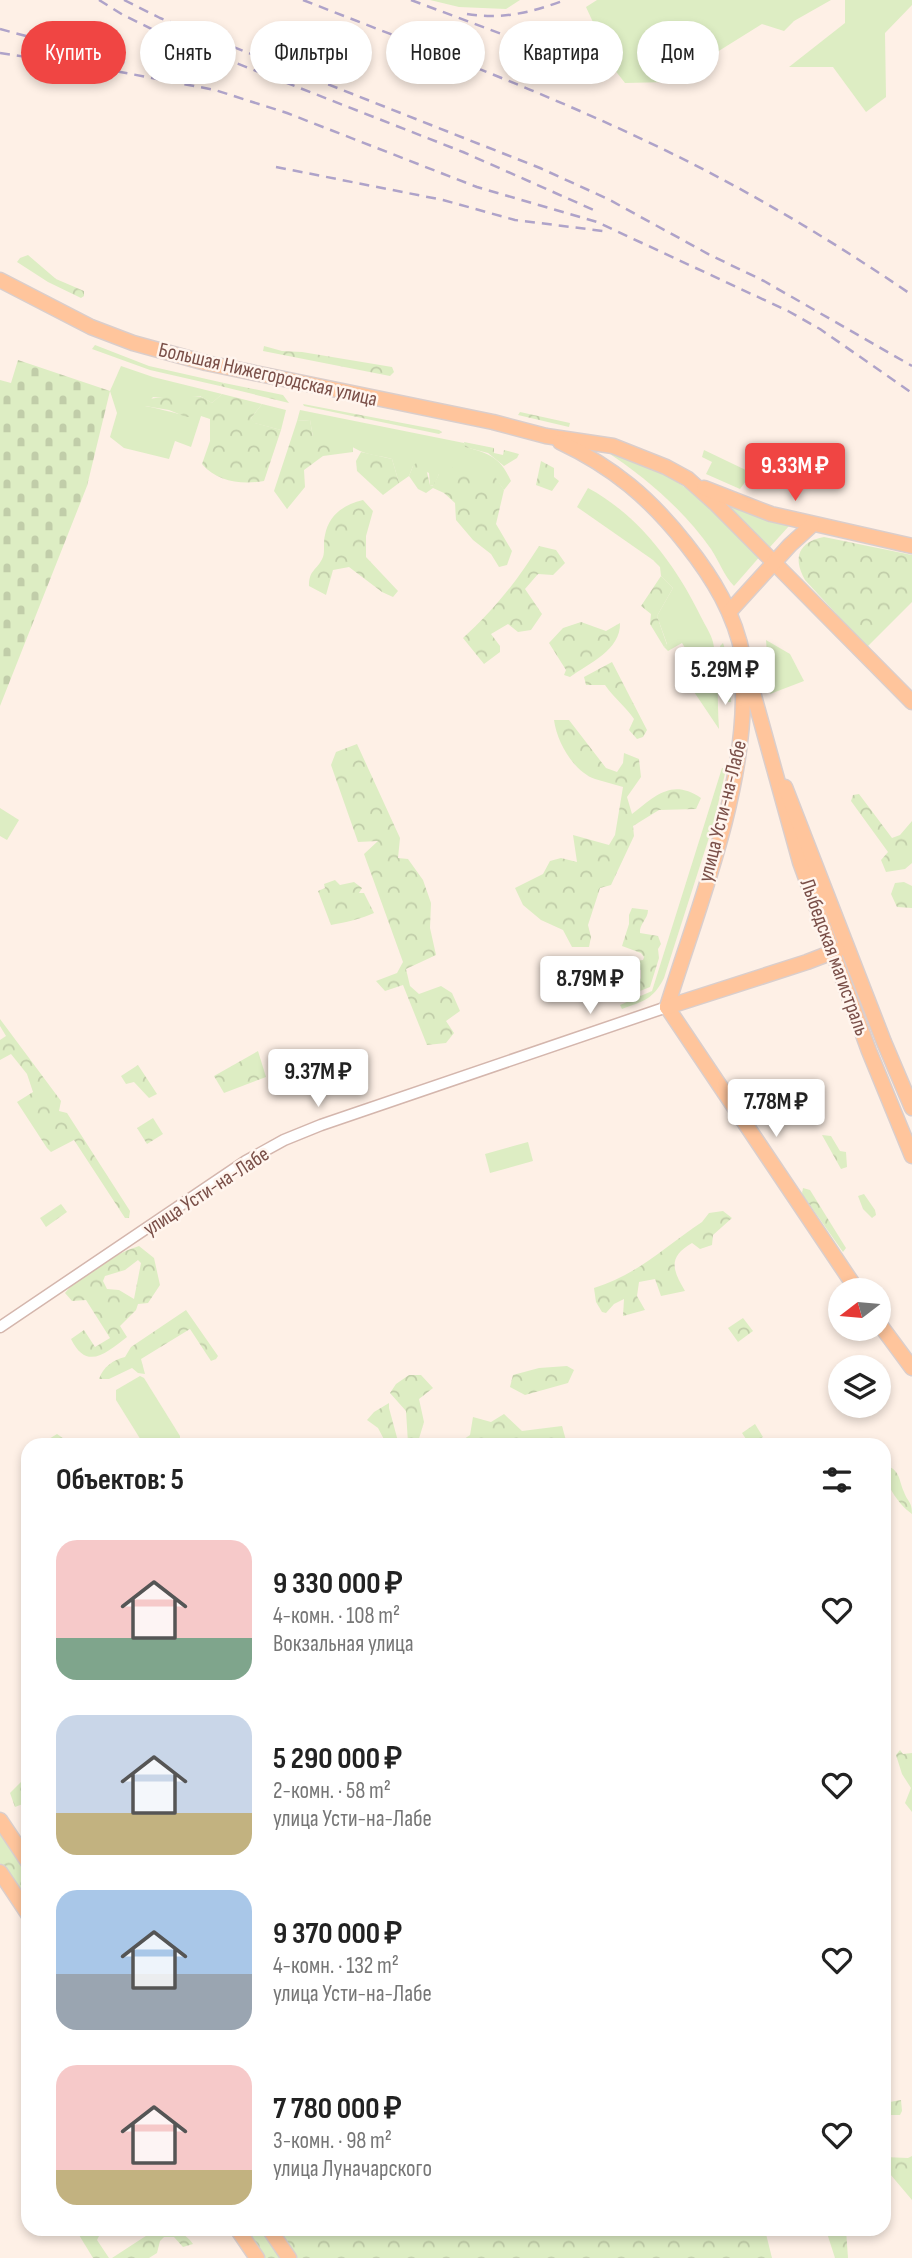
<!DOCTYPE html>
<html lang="ru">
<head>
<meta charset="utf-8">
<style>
	:root { --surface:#fff; --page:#f6f6f6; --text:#222; --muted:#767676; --accent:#f04543 }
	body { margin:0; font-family:"Sofia Sans Condensed",sans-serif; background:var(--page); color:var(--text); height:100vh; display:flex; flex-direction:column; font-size:26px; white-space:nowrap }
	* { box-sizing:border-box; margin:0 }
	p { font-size:23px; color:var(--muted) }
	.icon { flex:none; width:38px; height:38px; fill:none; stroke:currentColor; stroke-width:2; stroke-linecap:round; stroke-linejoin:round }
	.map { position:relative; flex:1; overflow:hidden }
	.sheet { position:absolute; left:21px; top:1438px; width:870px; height:798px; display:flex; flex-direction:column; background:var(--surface); border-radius:21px; box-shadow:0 4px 10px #0003 }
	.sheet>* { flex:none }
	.guide { position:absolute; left:21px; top:21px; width:872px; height:63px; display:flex; gap:14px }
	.needle { width:46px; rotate:254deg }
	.controls { position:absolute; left:828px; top:1278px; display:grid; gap:14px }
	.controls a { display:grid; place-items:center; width:63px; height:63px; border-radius:50%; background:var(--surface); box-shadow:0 4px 10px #0003; font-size:35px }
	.price { position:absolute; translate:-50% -60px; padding:0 16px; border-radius:7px; background:#fff; color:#222; font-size:23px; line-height:46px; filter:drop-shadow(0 2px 4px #0008) }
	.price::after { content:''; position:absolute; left:50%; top:42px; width:21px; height:16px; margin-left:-10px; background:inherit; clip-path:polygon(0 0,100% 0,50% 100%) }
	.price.on { background:var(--accent); color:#fff }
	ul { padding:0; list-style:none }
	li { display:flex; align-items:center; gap:21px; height:175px; padding:0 35px }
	li span { display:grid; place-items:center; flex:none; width:196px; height:140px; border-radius:21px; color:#555 }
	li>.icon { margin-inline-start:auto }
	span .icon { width:84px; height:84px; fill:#fffc; stroke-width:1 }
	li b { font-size:30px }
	h2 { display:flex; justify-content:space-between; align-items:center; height:84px; padding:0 35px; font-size:30px }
	.pill { padding:0 24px; border-radius:32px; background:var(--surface); box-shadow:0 4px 10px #0003; font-size:24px; line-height:63px }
	.pill.on { background:var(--accent); color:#fff }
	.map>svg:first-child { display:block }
	.grass { fill:#ddedc3 }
	.forest { fill:url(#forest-crowns); fill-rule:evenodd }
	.cemetery { fill:url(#cemetery-stones) }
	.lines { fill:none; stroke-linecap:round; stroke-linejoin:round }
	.minor-casing { stroke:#d4b6ad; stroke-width:13 }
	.major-casing { stroke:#dacecc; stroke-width:17 }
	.minor { stroke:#fff; stroke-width:10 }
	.major { stroke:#ffc59c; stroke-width:14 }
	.rail { stroke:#afa3c9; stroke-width:2.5; stroke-dasharray:10 7; stroke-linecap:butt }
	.labels { text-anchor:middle; stroke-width:5; stroke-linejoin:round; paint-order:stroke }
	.street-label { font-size:21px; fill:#7a4f48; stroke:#fff5ee }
</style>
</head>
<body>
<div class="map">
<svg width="912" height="2258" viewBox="0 0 912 2258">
	<defs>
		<pattern id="forest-crowns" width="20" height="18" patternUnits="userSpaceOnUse" patternTransform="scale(1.75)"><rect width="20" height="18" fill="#ddedc3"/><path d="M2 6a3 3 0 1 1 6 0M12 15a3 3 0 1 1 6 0" fill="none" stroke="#c1cda9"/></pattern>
		<pattern id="cemetery-stones" width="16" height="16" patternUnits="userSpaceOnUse" patternTransform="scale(1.75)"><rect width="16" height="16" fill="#ddedc3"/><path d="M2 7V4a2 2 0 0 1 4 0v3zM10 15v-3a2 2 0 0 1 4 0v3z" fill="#c1cda9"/></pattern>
	</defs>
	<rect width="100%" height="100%" fill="#fef0e6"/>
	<g class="grass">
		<polygon points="430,0 520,0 506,9 459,7"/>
		<polygon points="597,0 831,0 794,21 784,31 762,24 669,82 625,83 614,69 617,45 597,31 586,7"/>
		<polygon points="845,0 912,0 912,5 885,33 886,97 866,112 833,67 789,67 845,23"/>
		<polygon points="95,345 149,366 224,383 220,386 150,370 92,349"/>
		<path d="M121,366L153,377L222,394L212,403L200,396L174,399L153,397L145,406C164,409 182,417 201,416L191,447L175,441L169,459L124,448L110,437L117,413L110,391Z"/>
		<polygon points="262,404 286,410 281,430 254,423 251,418"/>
		<path d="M300,410L464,443L466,447C490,454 500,457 511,481L504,490L493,475L439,474L434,486L430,485L429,473L413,466L409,476L399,483L392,459C382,456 368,455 360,451C339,440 337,437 313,437L310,420L297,421Z"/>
		<path d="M605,448L669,477L686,488L762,554L734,586C724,576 719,561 711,549C683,509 645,477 604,450Z"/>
		<polygon points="704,450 752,473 740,489 706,474 712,462 702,457"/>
		<path d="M588,488C639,515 677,567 701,617C705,625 711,634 713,642C719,669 717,701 719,729L682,674L695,664L682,643L668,651L664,647L667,644L657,616L673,588L661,576L660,567L653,560L577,507Z"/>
		<polygon points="725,502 789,524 789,526 770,547 723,504"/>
		<polygon points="766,640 790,654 804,681 770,694"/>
		<polygon points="723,643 729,661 731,702 728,702 724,662 720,646"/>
		<path d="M722,768L726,769L714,822L664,978C653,1000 643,1001 622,1009L620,1005L652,991Z"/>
		<polygon points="0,808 19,820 7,840 0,836"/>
		<polygon points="528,1142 533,1161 490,1173 485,1154"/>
		<polygon points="140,1376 144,1378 180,1436 180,1441 177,1445 144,1445 116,1400 116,1390"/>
	</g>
	<g class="forest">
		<polygon points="28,255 56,279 84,291 84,296 81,298 48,282 17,262 20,258"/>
		<polygon points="264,346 282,351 302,352 392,367 394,372 390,376 263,351"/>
		<polygon points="224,383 283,395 289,403 220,386"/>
		<path d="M222,394L262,404L251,418L255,423L281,430L264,481C242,485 217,482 202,464L210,441V419L201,416L186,417L169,410L145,406L142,400C148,398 197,395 201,397C205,398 208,401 212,403Z"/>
		<polygon points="303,404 439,430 442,432 439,434 304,406"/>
		<polygon points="520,412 570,423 569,427 518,415"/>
		<polygon points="310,420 313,437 333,437 353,445 353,452 323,456 304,470 305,487 287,509 274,491 297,421"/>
		<polygon points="464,442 494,448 494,453 503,455 504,450 519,454 517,458 504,466 488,453 465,447"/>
		<polygon points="361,452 392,459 399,483 383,495 357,471 356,461"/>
		<polygon points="423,456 430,485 433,486 439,474 458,465 494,475 504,490 496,524 512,551 507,565 499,567 491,554 473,540 456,520 455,503 444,493 433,488 426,493 418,489 409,476 413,466"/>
		<polygon points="541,461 554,468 554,477 559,481 552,491 536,485"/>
		<path d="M363,500L373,511L366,536V557L398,591L393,597L382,592L349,567L333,570L326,595L309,586C309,569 317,571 323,557C325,551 323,542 325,535C329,515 343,505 363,500Z"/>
		<path d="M824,537L912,555V602L867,647L805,580C792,557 799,542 824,537Z"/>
		<path d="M539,546L556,550L565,563L553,575L538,574L525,589L542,614L531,630L518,632L508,624L491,634L500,646V652L484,664L463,638C494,610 517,581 539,546Z"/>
		<polygon points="661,576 673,588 657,616 667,645 664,647 650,624 651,614 641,606"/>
		<path d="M581,622L606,631L620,623C621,650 589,663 570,677L564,675L566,670L549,643L563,628Z"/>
		<path d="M612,662L647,730L643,737L637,739L629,730L634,719C625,706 614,698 605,685H586L584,677Z"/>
		<path d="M554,720H569L606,768L617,772L623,763L624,753L639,759L641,777L627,797L632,814C655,796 672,778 701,798L696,809L659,810L633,826L634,836L611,885L600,888L588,925L591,937L589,947H572L563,930L541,920L523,905L515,888L543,874L550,861L561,858L577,862L573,835L609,845L615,835L623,787C614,784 604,782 595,779C573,771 557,742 554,720Z"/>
		<polygon points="357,744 400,838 398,858 408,859 423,880 431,903 430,928 436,955 406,969 410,986 419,994 441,986 452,993 460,1011 446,1021 454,1033 446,1043 427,1045 403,985 385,991 376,981 397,973 403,962 364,854 378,841 358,842 331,765 336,752"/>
		<polygon points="859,794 892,838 900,835 912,821 912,863 905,869 886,872 881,860 888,852 851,801 853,795"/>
		<path d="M335,880L340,885L354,882L362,888L359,893H364L374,913C364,918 343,923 331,925L318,891L325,888L324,884Z"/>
		<polygon points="904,882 912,886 912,908 897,907 891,894 895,883"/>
		<path d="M632,908L648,910C648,919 639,924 640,933L658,936L661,944L658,949L659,958L650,987L630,995L641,978V970L636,969L635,961L643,960L644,957L641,953L622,946L629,924V915Z"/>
		<polygon points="0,1019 61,1101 59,1111 67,1113 130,1211 129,1218 125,1218 74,1140 51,1152 47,1148 17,1102 33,1092 27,1074 11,1054 0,1060 0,1040 6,1036 0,1026"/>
		<polygon points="258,1051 266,1077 224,1093 214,1076"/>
		<polygon points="138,1065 157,1094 149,1098 134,1082 126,1084 121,1076"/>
		<polygon points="153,1118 163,1134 147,1144 137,1128"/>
		<polygon points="822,1135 831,1136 840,1151 846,1152 847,1167 841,1169"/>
		<polygon points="803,1188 810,1190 846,1248 843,1252 802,1194"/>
		<polygon points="864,1194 875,1210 876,1215 872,1218 863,1209 858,1196"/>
		<polygon points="61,1204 67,1212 46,1227 40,1218"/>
		<path d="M723,1211L732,1218L713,1235L712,1245L700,1249L692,1243C668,1257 672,1269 685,1291L661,1296L655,1279L639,1282L637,1296L645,1310L623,1316L624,1299L614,1304L606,1313L602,1312L596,1302L594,1288C637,1275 666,1246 702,1222L709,1213Z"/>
		<path d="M139,1246L154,1258L160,1285L148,1303L138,1304L136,1310L120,1326L127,1337C107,1352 87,1372 71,1339L84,1330L95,1347L110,1338L86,1300L72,1301L65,1293C79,1275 116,1253 139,1246ZM138,1260L141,1263L134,1299L119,1290L107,1289L103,1281L105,1276L125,1270Z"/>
		<path d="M186,1310L218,1356L216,1359L211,1361L190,1329L141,1359L145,1374L138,1373L132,1368L109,1379H99C103,1367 113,1360 125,1357L131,1347Z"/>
		<polygon points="743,1318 753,1331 738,1342 728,1328"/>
		<polygon points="567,1366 574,1370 568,1383 525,1395 510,1387 513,1375 539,1368"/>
		<polygon points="409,1375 421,1375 433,1388 419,1399 424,1422 418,1442 422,1445 410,1445 408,1443 406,1411 390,1393 396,1384"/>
		<polygon points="389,1403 389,1408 399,1445 387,1445 378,1428 367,1420 374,1412"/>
		<polygon points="504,1414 522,1431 562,1426 567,1444 455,1445 470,1435 473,1417 491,1422"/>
		<polygon points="755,1424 763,1437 750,1445 742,1433"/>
		<polygon points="57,1434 73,1445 44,1445 44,1442"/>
		<path d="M884,1464C901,1471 898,1478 904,1492C908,1503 912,1501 912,1514C897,1503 884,1483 884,1464Z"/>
		<polygon points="900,1750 903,1754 912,1753 912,1812 905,1803 911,1788 902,1774 896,1755"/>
		<polygon points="28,1775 28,1802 15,1807 10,1793"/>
		<polygon points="0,1832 28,1874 28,1906 0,1863"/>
		<polygon points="901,2100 902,2111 900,2115 884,2115 884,2103"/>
		<polygon points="912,2156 912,2200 890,2174 884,2172 884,2157 908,2158"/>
		<polygon points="76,2230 102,2230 97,2240 109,2258 93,2258"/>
		<path d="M155,2230C170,2230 185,2231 193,2244L183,2247L174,2237H164L160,2241L157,2253L149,2258H112Z"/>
		<polygon points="244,2230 263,2230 282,2258 263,2258"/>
		<polygon points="277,2230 765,2230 772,2258 295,2258"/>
		<polygon points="826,2230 846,2230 848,2258 835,2258"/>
	</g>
	<polygon class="cemetery" points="18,360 110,391 87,486 0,706 0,380 11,383"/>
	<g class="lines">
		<defs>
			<polyline id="minor" points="0,1327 246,1161 284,1140 321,1125 667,1007"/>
			<g id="major">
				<polyline points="0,280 91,327 133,343 206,363 493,422 546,436 613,446 666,467 688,479 716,504 912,702"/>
				<path d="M560,442C613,467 650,498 686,544C713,578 735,614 743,657C745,670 743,685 743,699C742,800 697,910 667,1007"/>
				<polyline points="704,488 771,514 912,546"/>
				<polyline points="730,611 790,545 812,525"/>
				<polyline points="749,678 800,862 869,1051 912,1156"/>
				<polyline points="785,787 884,1042 912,1108"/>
				<polyline points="667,1007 857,1290"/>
				<polyline points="667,1007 807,962 838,950"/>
				<polyline points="878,1322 912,1368"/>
				<polyline points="0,1820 28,1862"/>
				<polyline points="0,1872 28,1914"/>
				<polyline points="238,2230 257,2258"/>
				<polyline points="270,2230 289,2258"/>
			</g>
		</defs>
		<use href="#minor" class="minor-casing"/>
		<use href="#major" class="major-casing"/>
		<use href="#minor" class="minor"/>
		<use href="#major" class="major"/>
		<g class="rail">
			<polyline points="99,0 123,15 162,34 463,152 596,211"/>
			<polyline points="124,0 160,18 540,168 608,199 710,255 764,281 912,366"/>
			<path d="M303,0C433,51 564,99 689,162C766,201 840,246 912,295"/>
			<polyline points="411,0 598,70"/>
			<path d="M467,14C502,20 533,12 565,0"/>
			<polyline points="0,29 126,63"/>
			<polyline points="0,53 110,70 215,90 287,113 477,187 597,222 788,311 820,329 912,393"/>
			<polyline points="276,167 443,200 515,220 603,231"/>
		</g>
	</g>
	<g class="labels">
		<g class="street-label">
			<text transform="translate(268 374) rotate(13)" y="7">Большая Нижегородская улица</text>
			<text transform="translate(722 811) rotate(-76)" y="7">улица Усти-на-Лабе</text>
			<text transform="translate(835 957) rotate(70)" y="7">Лыбедская магистраль</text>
			<text transform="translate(206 1191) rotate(-33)" y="7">улица Усти-на-Лабе</text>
		</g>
	</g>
</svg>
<div class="controls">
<a><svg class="needle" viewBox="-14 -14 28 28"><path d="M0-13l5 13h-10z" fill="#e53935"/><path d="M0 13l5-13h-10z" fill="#767676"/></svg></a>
<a><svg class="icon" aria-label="layers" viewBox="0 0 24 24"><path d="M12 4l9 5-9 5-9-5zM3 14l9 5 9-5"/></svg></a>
</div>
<b class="price on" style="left:795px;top:503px">9.33M ₽</b>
<b class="price" style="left:725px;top:707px">5.29M ₽</b>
<b class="price" style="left:590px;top:1016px">8.79M ₽</b>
<b class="price" style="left:318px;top:1109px">9.37M ₽</b>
<b class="price" style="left:776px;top:1139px">7.78M ₽</b>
<div class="guide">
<a class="pill on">Купить</a>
<a class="pill">Снять</a>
<a class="pill">Фильтры</a>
<a class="pill">Новое</a>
<a class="pill">Квартира</a>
<a class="pill">Дом</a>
</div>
<section class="sheet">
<h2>Объектов: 5<svg class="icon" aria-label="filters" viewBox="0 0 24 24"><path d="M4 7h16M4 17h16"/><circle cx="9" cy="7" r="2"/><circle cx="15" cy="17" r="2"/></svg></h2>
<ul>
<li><span style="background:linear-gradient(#f6c9c9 70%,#7fa58c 0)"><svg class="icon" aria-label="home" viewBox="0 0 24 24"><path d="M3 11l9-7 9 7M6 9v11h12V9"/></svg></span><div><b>9 330 000 ₽</b><p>4-комн. · 108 m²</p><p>Вокзальная улица</p></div><svg class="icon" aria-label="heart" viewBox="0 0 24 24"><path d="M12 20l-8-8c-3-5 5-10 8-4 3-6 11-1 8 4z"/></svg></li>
<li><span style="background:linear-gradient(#c9d6e8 70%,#c2b280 0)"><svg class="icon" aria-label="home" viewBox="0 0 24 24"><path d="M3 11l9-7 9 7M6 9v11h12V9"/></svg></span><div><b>5 290 000 ₽</b><p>2-комн. · 58 m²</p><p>улица Усти-на-Лабе</p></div><svg class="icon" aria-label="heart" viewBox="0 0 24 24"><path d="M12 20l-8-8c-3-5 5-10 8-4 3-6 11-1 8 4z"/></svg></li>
<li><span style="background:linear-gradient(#a9c7e8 60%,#9aa5b1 0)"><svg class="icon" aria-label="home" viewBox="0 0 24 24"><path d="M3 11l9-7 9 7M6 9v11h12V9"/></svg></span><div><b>9 370 000 ₽</b><p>4-комн. · 132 m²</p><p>улица Усти-на-Лабе</p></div><svg class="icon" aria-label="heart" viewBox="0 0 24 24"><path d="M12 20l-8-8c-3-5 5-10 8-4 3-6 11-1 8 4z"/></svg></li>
<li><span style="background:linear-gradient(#f6c9c9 75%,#c2b280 0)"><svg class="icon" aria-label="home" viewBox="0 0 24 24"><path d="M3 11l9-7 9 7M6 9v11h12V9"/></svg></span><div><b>7 780 000 ₽</b><p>3-комн. · 98 m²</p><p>улица Луначарского</p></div><svg class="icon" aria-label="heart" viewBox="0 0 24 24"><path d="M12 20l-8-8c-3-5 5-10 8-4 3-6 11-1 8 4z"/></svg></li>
</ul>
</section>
</div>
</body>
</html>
